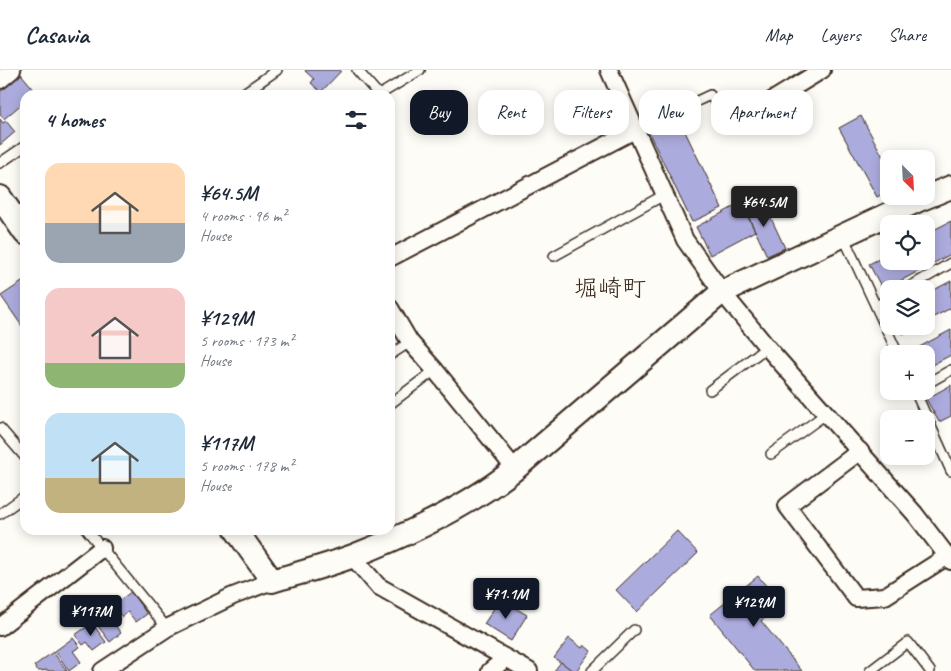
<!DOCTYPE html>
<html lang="en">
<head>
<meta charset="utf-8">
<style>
	:root { --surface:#fff; --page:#f2f2f3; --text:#1f2937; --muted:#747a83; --line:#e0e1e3; --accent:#111827 }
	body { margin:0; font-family:Caveat,"Klee One",sans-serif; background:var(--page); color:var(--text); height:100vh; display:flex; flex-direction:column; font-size:19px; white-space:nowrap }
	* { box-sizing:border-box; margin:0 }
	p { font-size:16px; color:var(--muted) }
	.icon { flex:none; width:28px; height:28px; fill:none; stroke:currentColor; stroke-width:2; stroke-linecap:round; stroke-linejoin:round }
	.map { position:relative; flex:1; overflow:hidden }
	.panel { position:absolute; left:20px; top:20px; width:375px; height:445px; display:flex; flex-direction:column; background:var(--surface); border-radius:15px; box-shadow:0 2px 12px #0003 }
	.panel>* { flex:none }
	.top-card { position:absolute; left:410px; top:20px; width:465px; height:45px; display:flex; gap:10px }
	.needle { width:32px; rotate:156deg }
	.controls { position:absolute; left:880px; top:80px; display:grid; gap:10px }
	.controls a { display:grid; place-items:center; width:55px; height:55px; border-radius:10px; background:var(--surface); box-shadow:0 2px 12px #0003; font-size:25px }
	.price { position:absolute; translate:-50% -42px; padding:0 11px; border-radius:5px; background:var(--accent); color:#fff; font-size:16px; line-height:32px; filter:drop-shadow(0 1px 2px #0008) }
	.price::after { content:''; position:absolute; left:50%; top:30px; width:15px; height:11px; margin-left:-8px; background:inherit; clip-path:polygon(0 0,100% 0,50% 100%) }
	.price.selected { background:#222; color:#fff }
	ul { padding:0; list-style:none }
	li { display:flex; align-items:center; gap:15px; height:125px; padding:0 25px }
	li span { display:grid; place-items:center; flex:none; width:140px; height:100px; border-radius:15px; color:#555 }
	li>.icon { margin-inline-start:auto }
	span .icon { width:60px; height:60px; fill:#fffc; stroke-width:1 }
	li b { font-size:21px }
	h2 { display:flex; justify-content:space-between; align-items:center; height:60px; padding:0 25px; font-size:21px }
	.tag { padding:0 18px; border-radius:15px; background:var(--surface); box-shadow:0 2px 12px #0003; font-size:18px; line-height:45px }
	.tag.selected { background:var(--accent); color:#fff }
	header { display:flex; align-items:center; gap:30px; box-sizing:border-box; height:70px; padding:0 25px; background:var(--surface); border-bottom:1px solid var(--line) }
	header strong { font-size:24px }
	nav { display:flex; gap:28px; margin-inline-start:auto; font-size:18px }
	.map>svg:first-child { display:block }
	.building { fill:#acabdd; stroke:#3b2a1e }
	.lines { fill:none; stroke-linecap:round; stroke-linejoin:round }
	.lane-casing { stroke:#3b2a1e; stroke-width:12 }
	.street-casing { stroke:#3b2a1e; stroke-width:20 }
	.secondary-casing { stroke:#3b2a1e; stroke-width:26 }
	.lane { stroke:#fdfcf7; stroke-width:9 }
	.street { stroke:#fdfcf7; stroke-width:16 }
	.secondary { stroke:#fdfcf7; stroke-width:22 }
	.labels { text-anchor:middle; stroke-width:4; stroke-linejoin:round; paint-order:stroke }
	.quarter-label { font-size:24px; fill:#3b2a1e; stroke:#fdfcf7 }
</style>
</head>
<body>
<header>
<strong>Casavia</strong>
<nav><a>Map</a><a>Layers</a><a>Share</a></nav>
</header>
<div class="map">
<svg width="951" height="601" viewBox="0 0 951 601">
	<rect width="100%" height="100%" fill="#fdfcf7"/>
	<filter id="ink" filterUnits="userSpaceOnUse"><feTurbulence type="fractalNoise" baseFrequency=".02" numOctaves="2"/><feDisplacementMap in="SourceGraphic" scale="10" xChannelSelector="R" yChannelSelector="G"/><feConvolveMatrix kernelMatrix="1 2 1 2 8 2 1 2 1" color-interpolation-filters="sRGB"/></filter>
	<g filter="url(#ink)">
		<g class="building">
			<polygon points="306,0 340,0 341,1 321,22 311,13 314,9 305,1"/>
			<polygon points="21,4 36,22 33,25 25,25 25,31 4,49 0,44 0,22"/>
			<polygon points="677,45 722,138 692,152 647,59"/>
			<polygon points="861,46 889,98 889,121 877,127 839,58"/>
			<polygon points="0,49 3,53 6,51 15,62 0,75"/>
			<polygon points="762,129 785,178 767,186 744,137"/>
			<polygon points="741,133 755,161 710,185 696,157"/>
			<polygon points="951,151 951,184 883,220 869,194 889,184 889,191 926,191 926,164"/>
			<polygon points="25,210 25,258 24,259 1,226"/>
			<polygon points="951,211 951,238 926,251 926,224"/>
			<polygon points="899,256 917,256 903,264"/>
			<polygon points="951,260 951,285 926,298 926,284 913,284 912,281"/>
			<polygon points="951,315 951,346 939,352 926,329"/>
			<polygon points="677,461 698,483 637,542 616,520"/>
			<polygon points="758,506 782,535 761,551 802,601 755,601 710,545"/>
			<polygon points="131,522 147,544 136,552 128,542 122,547 113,535"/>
			<polygon points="500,529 527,545 511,571 484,554"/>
			<polygon points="111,538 120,549 114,554 121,563 110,572 94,551"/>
			<polygon points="92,553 106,572 94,581 87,572 83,575 75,565"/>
			<polygon points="73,568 80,577 73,581 81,592 69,601 55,581"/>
			<polygon points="569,568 582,578 584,575 591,581 576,601 573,601 554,588"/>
			<polygon points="53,582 67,601 49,601 48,600 38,601 34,596"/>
			<polygon points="561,592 573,601 554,601"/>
		</g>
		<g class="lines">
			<defs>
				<g id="lane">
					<polyline points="357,0 379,25 420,0"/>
					<polyline points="241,25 277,0"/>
					<polyline points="635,60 710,25 731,52 758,39"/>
					<polyline points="0,93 25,76"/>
					<polyline points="843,166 898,284"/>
					<polyline points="554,186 664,125"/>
					<polyline points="906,219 951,193"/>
					<polyline points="876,236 889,229"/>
					<polyline points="390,285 410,272"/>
					<polyline points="926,314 951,300"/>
					<polyline points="710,320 767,277"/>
					<polyline points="915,321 951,401"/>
					<polyline points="390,334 435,300"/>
					<polyline points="0,358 25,387"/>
					<polyline points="771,384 827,343"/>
					<polyline points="0,444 25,426"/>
					<polyline points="87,460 167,558"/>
					<polyline points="592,601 634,560"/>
					<polyline points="870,601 908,572 930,601"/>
				</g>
				<g id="street">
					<polyline points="609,0 685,170 722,222 767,277 915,444 951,491"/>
					<polyline points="0,10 12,0"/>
					<polyline points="758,39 822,0"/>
					<polyline points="390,188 635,60"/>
					<polyline points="390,238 410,272 435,300 515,399"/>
					<polyline points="860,381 787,436 856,528 885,526 946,487"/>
					<polyline points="352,486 378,516 529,601"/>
					<polyline points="0,557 102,478"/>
					<polyline points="102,601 167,558 233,526 272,511"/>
					<polyline points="490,601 505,589"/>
				</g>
				<g id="secondary">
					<polyline points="0,127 25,163"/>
					<path d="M236,460L272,511C299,503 327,496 353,486C410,464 467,437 515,399L722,222L919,130L951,117"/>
				</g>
			</defs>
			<use href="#lane" class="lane-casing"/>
			<use href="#street" class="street-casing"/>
			<use href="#secondary" class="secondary-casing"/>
			<use href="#lane" class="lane"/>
			<use href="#street" class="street"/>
			<use href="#secondary" class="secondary"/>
		</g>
	</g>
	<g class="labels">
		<g class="quarter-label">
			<text x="610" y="226">堀崎町</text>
		</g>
	</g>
</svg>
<div class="controls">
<a><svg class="needle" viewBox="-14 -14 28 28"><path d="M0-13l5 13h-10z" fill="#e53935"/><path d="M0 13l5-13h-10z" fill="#747a83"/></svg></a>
<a><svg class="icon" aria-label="locate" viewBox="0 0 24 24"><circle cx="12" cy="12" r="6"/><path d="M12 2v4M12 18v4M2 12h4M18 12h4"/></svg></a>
<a><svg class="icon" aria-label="layers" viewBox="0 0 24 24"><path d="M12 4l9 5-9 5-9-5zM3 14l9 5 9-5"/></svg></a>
<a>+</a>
<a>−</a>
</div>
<b class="price selected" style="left:764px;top:158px">¥64.5M</b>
<b class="price" style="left:506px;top:550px">¥71.1M</b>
<b class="price" style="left:754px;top:558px">¥129M</b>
<b class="price" style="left:91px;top:567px">¥117M</b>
<div class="top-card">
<a class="tag selected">Buy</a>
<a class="tag">Rent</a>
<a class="tag">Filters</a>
<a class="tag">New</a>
<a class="tag">Apartment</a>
</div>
<section class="panel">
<h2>4 homes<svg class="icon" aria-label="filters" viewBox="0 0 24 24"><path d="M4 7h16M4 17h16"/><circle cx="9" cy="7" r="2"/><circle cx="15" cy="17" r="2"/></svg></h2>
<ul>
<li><span style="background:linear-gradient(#ffd9b3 60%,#9aa5b1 0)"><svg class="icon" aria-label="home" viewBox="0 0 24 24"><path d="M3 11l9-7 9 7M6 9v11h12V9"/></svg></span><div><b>¥64.5M</b><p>4 rooms · 96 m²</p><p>House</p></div></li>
<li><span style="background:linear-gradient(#f6c9c9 75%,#8fb573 0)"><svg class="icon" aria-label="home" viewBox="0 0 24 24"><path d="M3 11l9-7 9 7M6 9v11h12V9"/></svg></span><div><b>¥129M</b><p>5 rooms · 173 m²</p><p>House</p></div></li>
<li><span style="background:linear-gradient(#bfe0f5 65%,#c2b280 0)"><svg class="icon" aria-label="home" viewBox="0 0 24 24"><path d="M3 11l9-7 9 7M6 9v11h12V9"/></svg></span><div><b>¥117M</b><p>5 rooms · 178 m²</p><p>House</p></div></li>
</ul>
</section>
</div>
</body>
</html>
